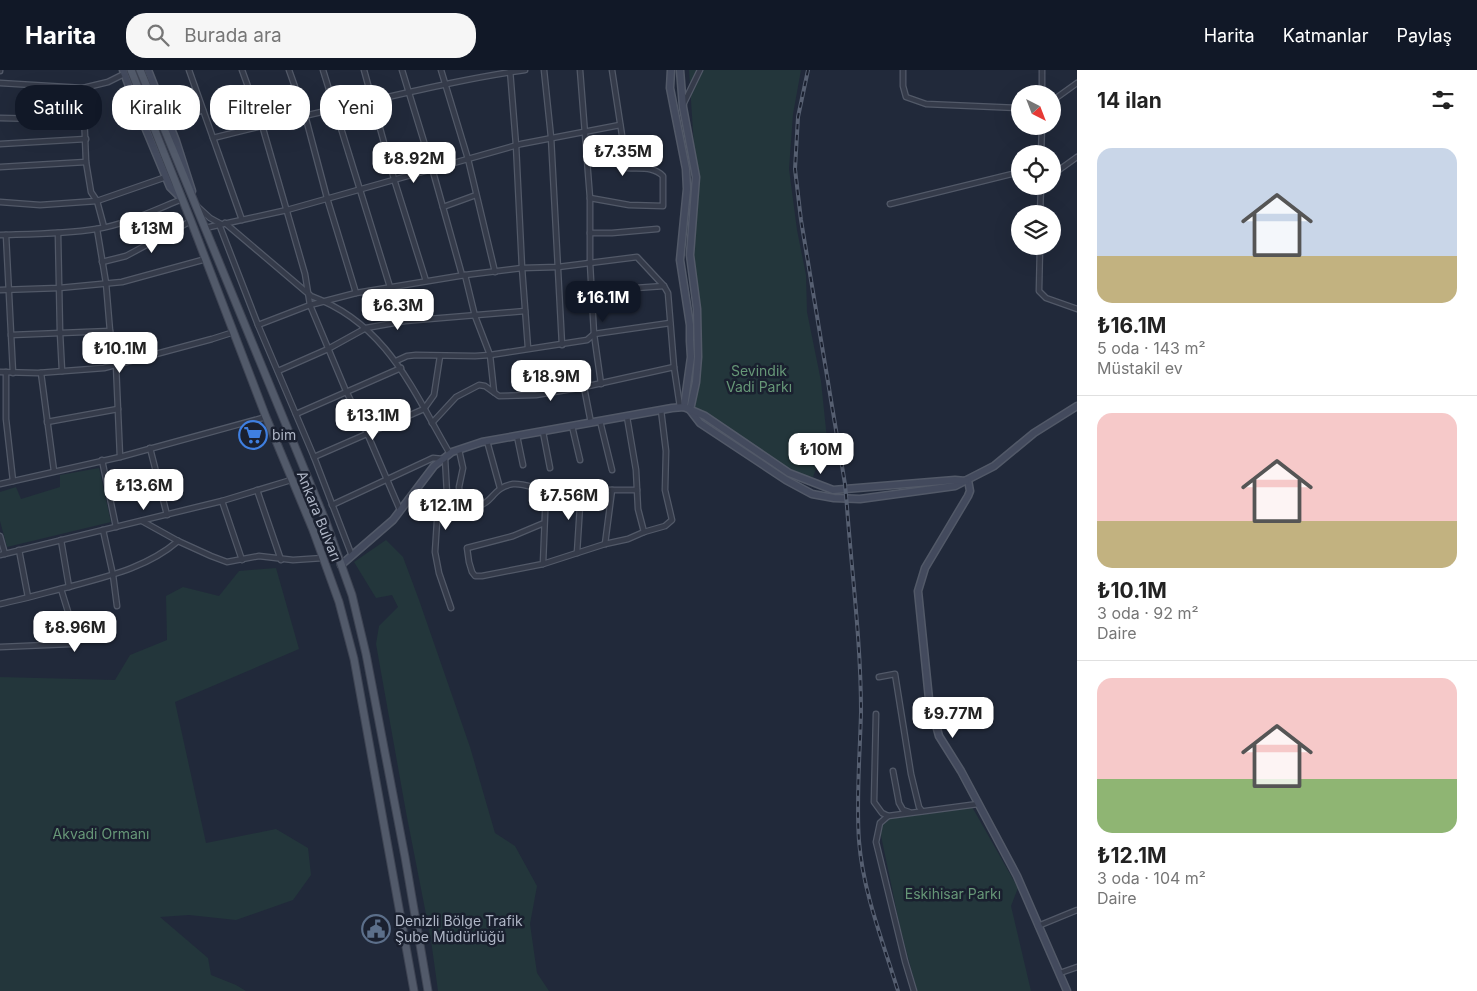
<!DOCTYPE html>
<html lang="tr">
<head>
<meta charset="utf-8">
<style>
	:root { --surface:#fff; --page:#f6f6f6; --text:#222; --muted:#767676; --line:#e0e0e0; --accent:#111827 }
	body { margin:0; font-family:Inter,sans-serif; background:var(--page); color:var(--text); height:100vh; display:flex; flex-direction:column; font-size:19px; white-space:nowrap }
	* { box-sizing:border-box; margin:0 }
	p { font-size:16px; color:var(--muted) }
	.icon { flex:none; width:28px; height:28px; fill:none; stroke:currentColor; stroke-width:2; stroke-linecap:round; stroke-linejoin:round }
	.map { position:relative; flex:1; overflow:hidden }
	.panel { display:flex; flex-direction:column; background:var(--surface); width:400px }
	.panel>* { flex:none }
	.hud { position:absolute; left:15px; top:15px; width:475px; height:45px; display:flex; gap:10px }
	.needle { width:32px; rotate:138deg }
	.controls { position:absolute; left:1011px; top:15px; display:grid; gap:10px }
	.controls a { display:grid; place-items:center; width:50px; height:50px; border-radius:50%; background:var(--surface); box-shadow:0 5px 20px #0002; font-size:25px }
	.price { position:absolute; translate:-50% -42px; padding:0 11px; border-radius:10px; background:#fff; color:#222; font-size:16px; line-height:32px; filter:drop-shadow(0 1px 2px #0008) }
	.price::after { content:''; position:absolute; left:50%; top:30px; width:15px; height:11px; margin-left:-8px; background:inherit; clip-path:polygon(0 0,100% 0,50% 100%) }
	.price.selected { background:var(--accent); color:#fff }
	ul { padding:0; list-style:none }
	li { display:grid; align-content:center; gap:10px; height:265px; padding:0 20px }
	li+li { border-top:1px solid var(--line) }
	li span { display:grid; place-items:center; height:155px; border-radius:15px; color:#555 }
	li>.icon { margin-inline-start:auto }
	span .icon { width:90px; height:90px; fill:#fffc; stroke-width:1 }
	li b { font-size:21px }
	h2 { display:flex; justify-content:space-between; align-items:center; height:60px; padding:0 20px; font-size:21px }
	.chip { padding:0 18px; border-radius:20px; background:var(--surface); box-shadow:0 5px 20px #0002; font-size:18px; line-height:45px }
	.chip.selected { background:var(--accent); color:#fff }
	header { display:flex; align-items:center; gap:30px; box-sizing:border-box; height:70px; padding:0 25px; background:var(--accent); color:#fff }
	header strong { font-size:24px }
	nav { display:flex; gap:28px; margin-inline-start:auto; font-size:18px }
	.search { width:350px; height:45px; background:var(--page); display:flex; align-items:center; gap:12px; box-sizing:border-box; padding:0 18px; border-radius:20px; color:var(--muted); font-size:19px }
	main { display:flex; flex:1; min-height:0 }
	.map>svg:first-child { display:block }
	.green { fill:#23363b }
	.lines { fill:none; stroke-linecap:round; stroke-linejoin:round }
	.street-casing { stroke:#525968; stroke-width:7 }
	.secondary-casing { stroke:#525968; stroke-width:9 }
	.primary-casing { stroke:#3e4453; stroke-width:9 }
	.street { stroke:#353b4a; stroke-width:4.5 }
	.secondary { stroke:#434a5d; stroke-width:6 }
	.primary { stroke:#525a6a; stroke-width:7 }
	.rail-casing { stroke:#565f71; stroke-width:4 }
	.rail { stroke:#1a202f; stroke-width:2; stroke-dasharray:5.5; stroke-linecap:butt }
	.labels { text-anchor:middle; stroke-width:5; stroke-linejoin:round; paint-order:stroke }
	.park-label { font-size:14px; fill:#669777; stroke:#1a202f }
	.poi-label { font-size:14px; fill:#afb6c6; stroke:#1a202f; text-anchor:start }
	.street-label { font-size:14px; fill:#afb6c6; stroke:#1a202f }
</style>
</head>
<body>
<header>
<strong>Harita</strong>
<div class="search"><svg class="icon" aria-label="search" viewBox="0 0 24 24"><circle cx="10" cy="10" r="6"/><path d="M15 15l6 6"/></svg>Burada ara</div>
<nav><a>Harita</a><a>Katmanlar</a><a>Paylaş</a></nav>
</header>
<main>
<div class="map">
<svg width="1077" height="921" viewBox="0 0 1077 921">
	<rect width="100%" height="100%" fill="#21293a"/>
	<g class="green">
		<polygon points="689,0 801,0 793,44 789,99 797,160 806,205 807,242 821,311 827,369 813,407 786,401 690,340 698,287 692,206 696,107"/>
		<polygon points="99,398 111,452 7,477 0,451 0,422 16,417 21,429 60,417 60,405"/>
		<polygon points="386,470 403,487 419,530 470,677 495,763 515,776 537,816 530,854 537,903 549,921 438,921 431,870 406,742 376,574 379,556 398,537 392,525 376,528 354,492"/>
		<polygon points="276,498 299,579 175,632 206,773 276,759 308,778 311,805 293,830 236,850 189,845 160,847 208,888 211,905 236,915 246,921 0,921 0,607 115,610 130,585 167,570 166,526 183,517 219,526 239,501"/>
		<polygon points="971,735 1018,818 1011,836 1031,921 917,921 900,857 878,751"/>
	</g>
	<g class="lines">
		<defs>
			<g id="street">
				<polyline points="189,0 242,150"/>
				<polyline points="242,0 262,55 305,204 310,235 346,321 367,363 400,440"/>
				<polyline points="289,0 305,45 327,128 356,223"/>
				<polyline points="323,0 390,217"/>
				<polyline points="364,0 394,109 426,211"/>
				<polyline points="402,0 432,98 462,205"/>
				<polyline points="441,0 468,89 495,202"/>
				<polyline points="510,0 516,75 522,198 528,278"/>
				<polyline points="544,0 551,67 562,275"/>
				<polyline points="580,0 590,128 590,193 594,264 601,314"/>
				<polyline points="903,0 903,16 906,27 926,34 1020,38"/>
				<polyline points="0,1 0,0"/>
				<polyline points="0,13 83,18 108,12 124,4"/>
				<polyline points="83,18 86,92 91,122 97,131 104,157"/>
				<polyline points="1042,24 1042,0"/>
				<polyline points="1052,31 1077,13"/>
				<polyline points="683,35 700,0"/>
				<polyline points="0,48 85,50"/>
				<polyline points="169,54 203,40"/>
				<path d="M213,68C253,58 294,48 335,39C398,25 461,9 525,0"/>
				<polyline points="0,74 86,69"/>
				<polyline points="1041,84 1042,56"/>
				<polyline points="0,97 86,92"/>
				<polyline points="1052,105 1077,87"/>
				<path d="M590,128L629,135L663,136V106C653,96 640,99 627,98L612,0"/>
				<polyline points="0,132 40,135 97,131 166,107"/>
				<polyline points="890,134 1020,102"/>
				<polyline points="198,137 210,148 221,154"/>
				<polyline points="443,137 476,125"/>
				<polyline points="1040,144 1041,116"/>
				<path d="M225,153L311,226C387,254 412,319 450,384"/>
				<polyline points="219,154 258,255 314,387 352,486"/>
				<polyline points="205,158 287,140 521,74 620,55"/>
				<polyline points="97,159 106,213 110,261 116,295 120,387"/>
				<polyline points="58,163 60,263 62,301"/>
				<polyline points="590,163 612,163 657,159"/>
				<path d="M0,165C32,164 64,164 96,159C124,155 155,140 182,129"/>
				<polyline points="6,165 13,303"/>
				<polyline points="1040,176 1039,221 1046,228 1077,239"/>
				<polyline points="102,192 126,186 191,151"/>
				<polyline points="465,205 475,246 490,285 494,322"/>
				<polyline points="0,220 59,218 122,212 206,189"/>
				<polyline points="592,221 664,216"/>
				<polyline points="258,255 310,235 356,223 465,205 522,198 558,197 637,187 664,216 668,223 674,297 680,337"/>
				<polyline points="11,265 110,261"/>
				<polyline points="396,291 407,286 416,285 475,286 490,285 587,270 594,264 670,253"/>
				<polyline points="278,301 328,279 366,258 405,251 525,241"/>
				<polyline points="0,302 38,303 104,298 212,269 234,262"/>
				<polyline points="6,302 6,349 13,411"/>
				<polyline points="41,303 54,401"/>
				<polyline points="584,317 591,353"/>
				<polyline points="296,344 401,298"/>
				<polyline points="627,347 636,400 638,439 644,462"/>
				<polyline points="600,351 612,400"/>
				<polyline points="47,352 118,339"/>
				<polyline points="432,353 456,327 479,315 485,316 499,326 536,325 584,317 674,297"/>
				<polyline points="572,356 580,390"/>
				<polyline points="543,362 550,398"/>
				<polyline points="517,366 523,395"/>
				<polyline points="487,371 500,418"/>
				<polyline points="150,378 167,445"/>
				<path d="M459,380L463,398L459,417L460,429C493,448 486,418 513,414C525,413 535,419 547,420C552,420 557,419 563,419C587,420 612,420 637,420"/>
				<polyline points="314,387 424,339 434,325 440,286"/>
				<polyline points="445,388 447,424 437,451 435,482 439,503 451,538"/>
				<polyline points="102,390 116,457"/>
				<polyline points="0,414 120,387 266,347"/>
				<polyline points="257,420 281,490"/>
				<polyline points="222,431 242,490"/>
				<polyline points="332,435 433,388 443,389"/>
				<polyline points="142,451 178,471 211,486 227,492 259,486 293,490 323,488"/>
				<polyline points="544,453 513,466 467,478 469,492 472,502 475,506 482,506 543,494 546,420"/>
				<polyline points="103,460 113,505 117,536"/>
				<polyline points="0,466 5,484"/>
				<polyline points="61,470 69,517"/>
				<polyline points="605,474 612,420"/>
				<polyline points="19,480 28,527"/>
				<polyline points="577,483 581,420"/>
				<polyline points="0,485 222,431 291,410"/>
				<polyline points="543,494 605,474 628,469 644,462 665,456 672,450 665,420 666,381 661,340"/>
				<path d="M0,534C24,529 48,522 72,516C109,506 148,497 178,471"/>
				<polyline points="0,577 71,574 75,571 74,561 61,519"/>
				<polyline points="879,607 895,604 911,704 919,737 922,741"/>
				<polyline points="876,644 874,732 882,743 888,746 978,734"/>
				<polyline points="893,701 899,733 903,740 909,742"/>
				<polyline points="888,746 880,753 876,772 905,891 914,921"/>
				<polyline points="1038,856 1077,840"/>
				<polyline points="1060,903 1077,897"/>
			</g>
			<g id="secondary">
				<polyline points="123,0 137,38 170,117 181,128"/>
				<polyline points="148,0 176,71 192,121"/>
				<polyline points="671,0 670,18 686,99 687,119 680,190 690,255 690,271 691,287 684,337"/>
				<polyline points="680,0 683,37 696,107 690,185 697,239 698,287 696,312 690,340 700,353 786,410 812,424 834,428 860,429 955,416 994,396 1034,363 1077,336"/>
				<polyline points="968,410 970,421 968,426 925,498 918,521 929,629 939,666 961,701 1017,806 1067,921"/>
				<polyline points="341,495 393,450 434,396 452,382 482,372 672,338 684,337 705,346 789,403 833,420 955,410 966,411"/>
			</g>
			<g id="primary">
				<polyline points="131,0 191,151 266,347 313,460 339,532 354,589 414,921"/>
				<polyline points="140,0 326,452 352,525 366,584 405,787 428,921"/>
			</g>
		</defs>
		<use href="#street" class="street-casing"/>
		<use href="#secondary" class="secondary-casing"/>
		<use href="#primary" class="primary-casing"/>
		<use href="#street" class="street"/>
		<use href="#secondary" class="secondary"/>
		<use href="#primary" class="primary"/>
		<defs>
			<path id="rail" d="M808,0L798,47L795,99L801,150L845,414L847,437C852,505 861,573 861,642C860,684 856,728 859,771C863,822 883,872 898,921"/>
		</defs>
		<use href="#rail" class="rail-casing"/>
		<use href="#rail" class="rail"/>
	</g>
	<defs>
		<symbol id="supermarket-ring" viewBox="-11 -11 22 22"><circle r="9.5" fill="#1a202f" stroke="#3f7fe0" stroke-width="1.5"/><path d="M-6-5.5h2.5l.6 2H6L4.5 2H-2.5L-4.4-4H-6ZM-1.5 3.2a1.3 1.3 0 1 0 .1 0ZM3 3.2a1.3 1.3 0 1 0 .1 0Z" fill="#3f7fe0"/></symbol>
		<symbol id="civic-ring" viewBox="-11 -11 22 22"><circle r="9.5" fill="#1a202f" stroke="#5c6f8a" stroke-width="1.5"/><path d="M-.6-6.5H3V-4.5H.6V-3L4-1V1h2V6H-6V1h2V-1L-.6-3ZM-1.2 2.5V6h2.4V2.5Z" fill="#5c6f8a"/></symbol>
	</defs>
	<g fill-rule="evenodd">
		<use href="#supermarket-ring" x="237" y="349" width="32" height="32"/>
		<use href="#civic-ring" x="360" y="843" width="32" height="32"/>
	</g>
	<g class="labels">
		<g class="park-label">
			<text x="759" y="306">Sevindik<tspan x="759" dy="16">Vadi Parkı</tspan></text>
			<text x="101" y="769">Akvadi Ormanı</text>
			<text x="953" y="829">Eskihisar Parkı</text>
		</g>
		<g class="poi-label">
			<text x="272" y="370">bim</text>
			<text x="395" y="856">Denizli Bölge Trafik<tspan x="395" dy="16">Şube Müdürlüğü</tspan></text>
		</g>
		<g class="street-label">
			<text transform="translate(319 446) rotate(68)" y="5">Ankara Bulvarı</text>
		</g>
	</g>
</svg>
<div class="controls">
<a><svg class="needle" viewBox="-14 -14 28 28"><path d="M0-13l5 13h-10z" fill="#e53935"/><path d="M0 13l5-13h-10z" fill="#767676"/></svg></a>
<a><svg class="icon" aria-label="locate" viewBox="0 0 24 24"><circle cx="12" cy="12" r="6"/><path d="M12 2v4M12 18v4M2 12h4M18 12h4"/></svg></a>
<a><svg class="icon" aria-label="layers" viewBox="0 0 24 24"><path d="M12 4l9 5-9 5-9-5zM3 14l9 5 9-5"/></svg></a>
</div>
<b class="price" style="left:623px;top:107px">₺7.35M</b>
<b class="price" style="left:414px;top:114px">₺8.92M</b>
<b class="price" style="left:152px;top:184px">₺13M</b>
<b class="price selected" style="left:603px;top:253px">₺16.1M</b>
<b class="price" style="left:398px;top:261px">₺6.3M</b>
<b class="price" style="left:120px;top:304px">₺10.1M</b>
<b class="price" style="left:551px;top:332px">₺18.9M</b>
<b class="price" style="left:373px;top:371px">₺13.1M</b>
<b class="price" style="left:821px;top:405px">₺10M</b>
<b class="price" style="left:144px;top:441px">₺13.6M</b>
<b class="price" style="left:569px;top:451px">₺7.56M</b>
<b class="price" style="left:446px;top:461px">₺12.1M</b>
<b class="price" style="left:75px;top:583px">₺8.96M</b>
<b class="price" style="left:953px;top:669px">₺9.77M</b>
<div class="hud">
<a class="chip selected">Satılık</a>
<a class="chip">Kiralık</a>
<a class="chip">Filtreler</a>
<a class="chip">Yeni</a>
</div>
</div>
<section class="panel">
<h2>14 ilan<svg class="icon" aria-label="filters" viewBox="0 0 24 24"><path d="M4 7h16M4 17h16"/><circle cx="9" cy="7" r="2"/><circle cx="15" cy="17" r="2"/></svg></h2>
<ul>
<li><span style="background:linear-gradient(#c9d6e8 70%,#c2b280 0)"><svg class="icon" aria-label="home" viewBox="0 0 24 24"><path d="M3 11l9-7 9 7M6 9v11h12V9"/></svg></span><div><b>₺16.1M</b><p>5 oda · 143 m²</p><p>Müstakil ev</p></div></li>
<li><span style="background:linear-gradient(#f6c9c9 70%,#c2b280 0)"><svg class="icon" aria-label="home" viewBox="0 0 24 24"><path d="M3 11l9-7 9 7M6 9v11h12V9"/></svg></span><div><b>₺10.1M</b><p>3 oda · 92 m²</p><p>Daire</p></div></li>
<li><span style="background:linear-gradient(#f6c9c9 65%,#8fb573 0)"><svg class="icon" aria-label="home" viewBox="0 0 24 24"><path d="M3 11l9-7 9 7M6 9v11h12V9"/></svg></span><div><b>₺12.1M</b><p>3 oda · 104 m²</p><p>Daire</p></div></li>
</ul>
</section>
</main>
</body>
</html>
